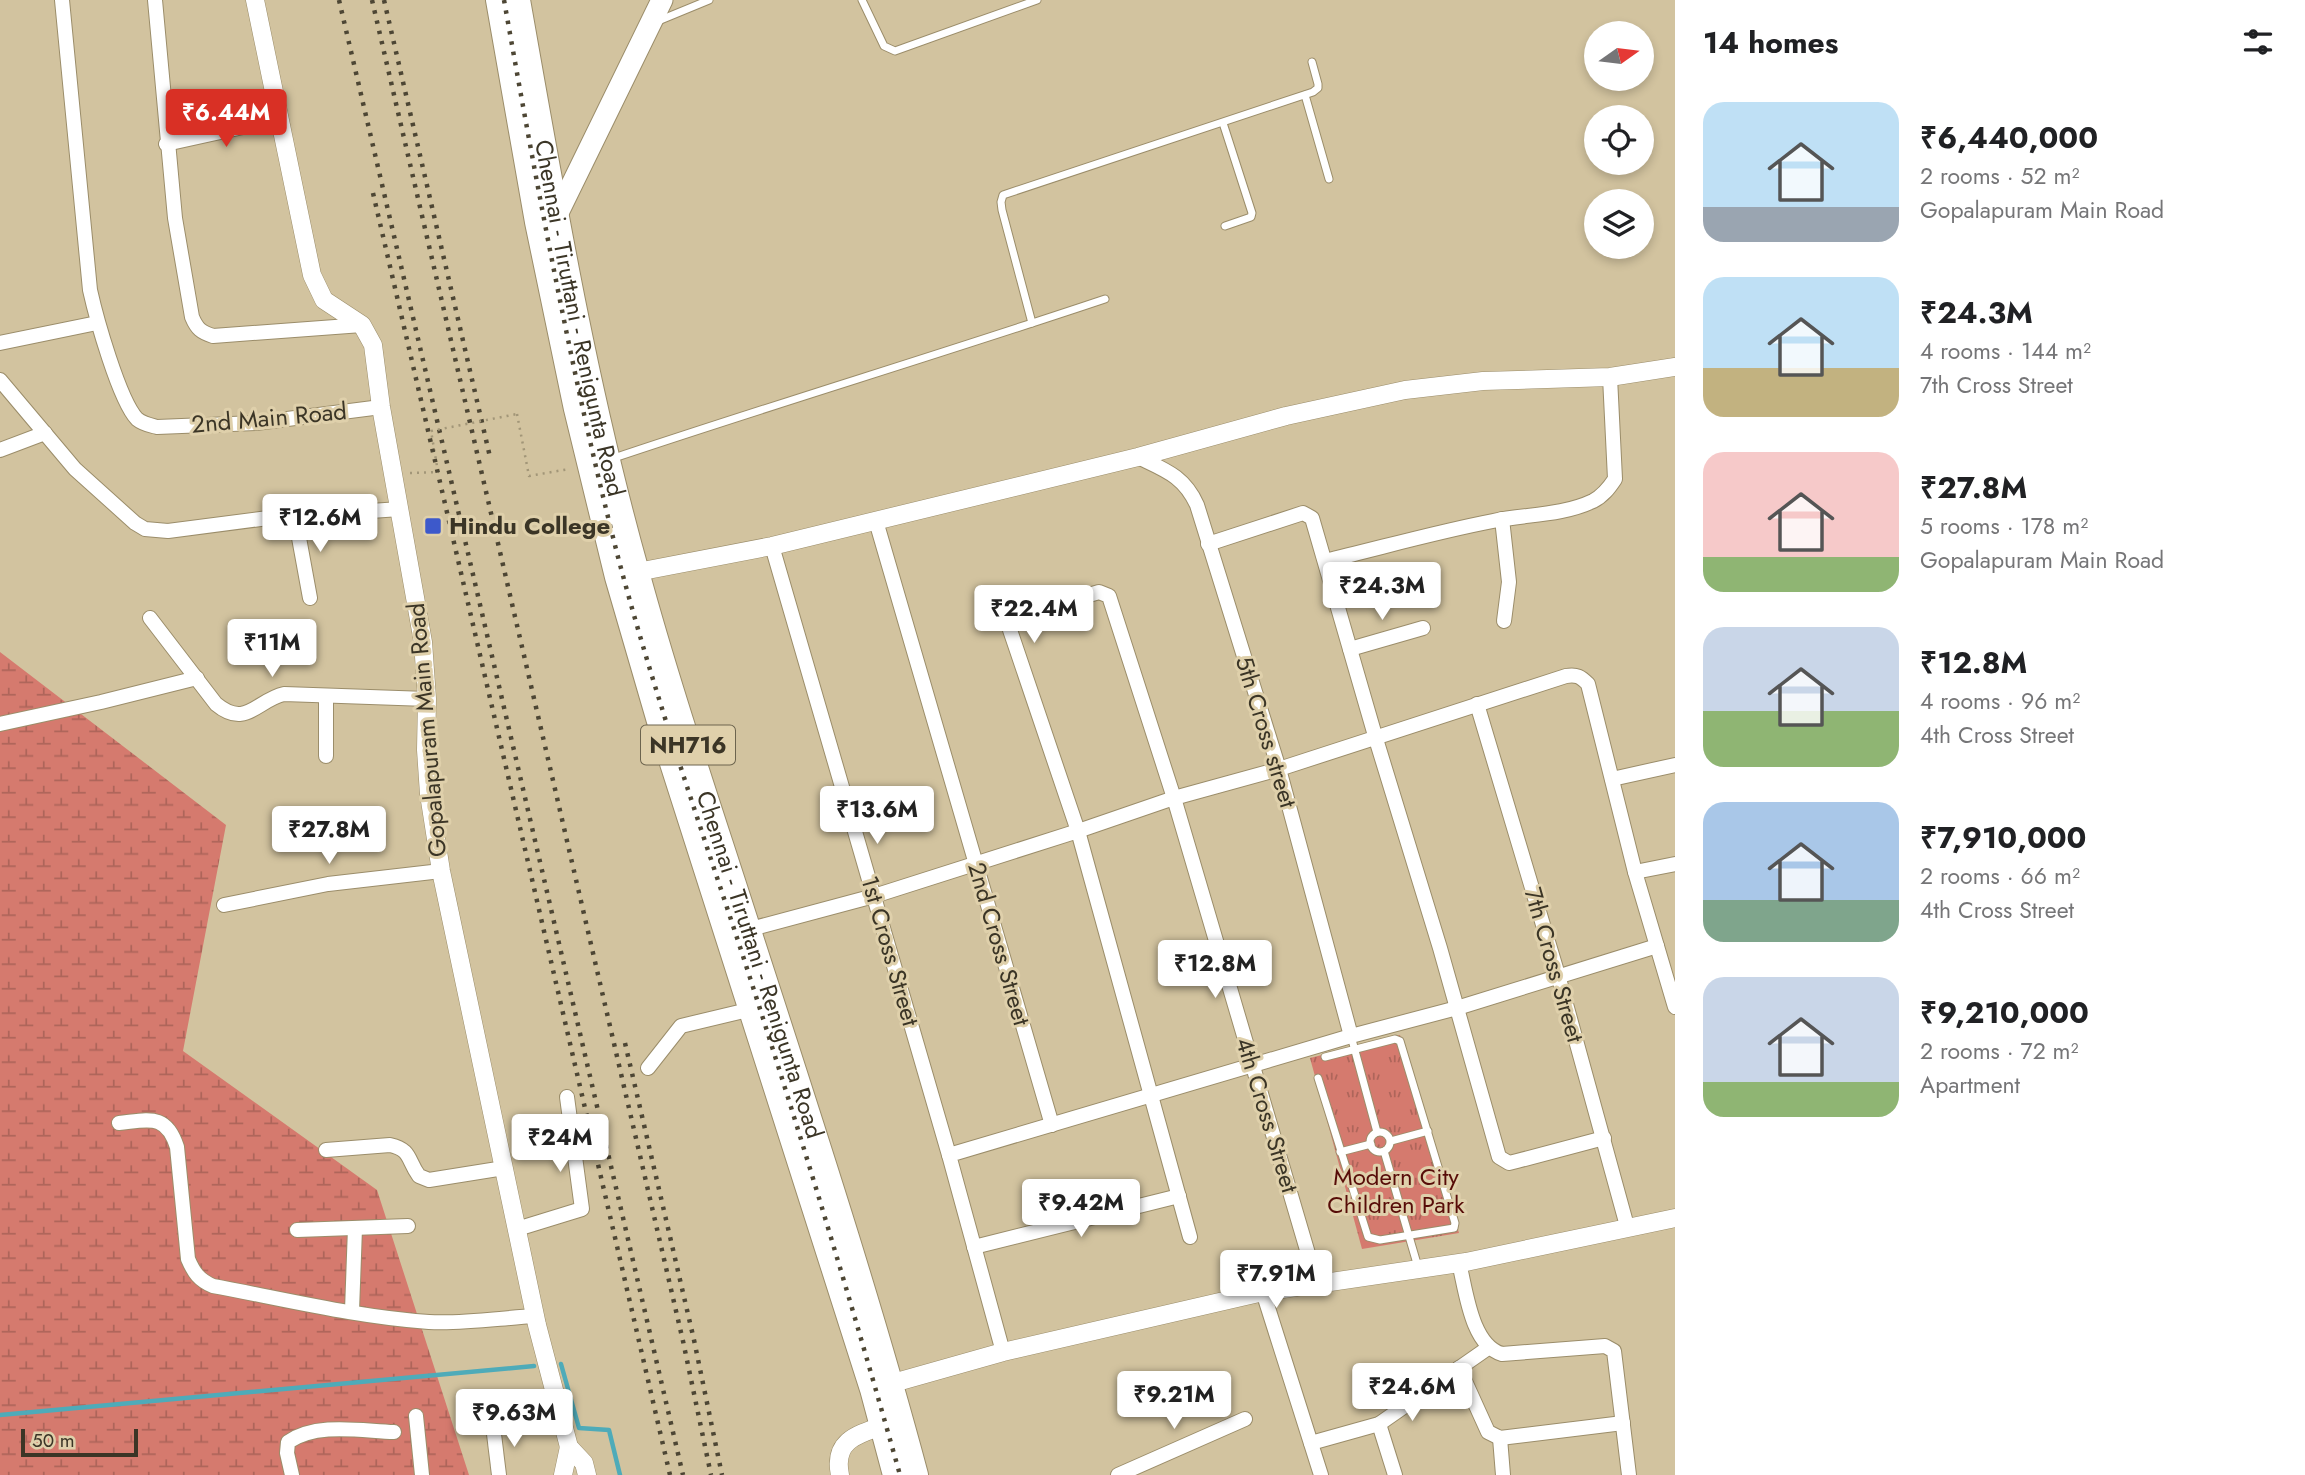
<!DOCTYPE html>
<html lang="en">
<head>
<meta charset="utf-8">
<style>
	:root { --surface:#fff; --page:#f2f2f2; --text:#202124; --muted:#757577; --accent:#d93025 }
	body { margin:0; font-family:Jost,sans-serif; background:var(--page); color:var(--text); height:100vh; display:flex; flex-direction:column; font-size:26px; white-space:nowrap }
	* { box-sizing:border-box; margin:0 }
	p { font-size:23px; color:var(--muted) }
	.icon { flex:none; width:38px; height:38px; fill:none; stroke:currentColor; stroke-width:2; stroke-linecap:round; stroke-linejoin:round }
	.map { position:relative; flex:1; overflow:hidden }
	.panel { display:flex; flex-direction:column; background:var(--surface); width:630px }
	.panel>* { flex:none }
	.needle { width:46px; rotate:76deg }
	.tools { position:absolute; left:1584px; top:21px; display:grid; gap:14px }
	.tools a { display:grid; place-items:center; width:70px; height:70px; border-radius:50%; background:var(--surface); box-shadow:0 4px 10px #0003; font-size:35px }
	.scale { position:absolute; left:21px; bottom:18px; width:117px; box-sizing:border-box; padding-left:7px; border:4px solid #3b3526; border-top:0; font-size:19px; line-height:24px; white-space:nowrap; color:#3b3526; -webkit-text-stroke:5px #dfd0ab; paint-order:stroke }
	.price { position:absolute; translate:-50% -60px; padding:0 16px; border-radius:7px; background:#fff; color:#222; font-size:23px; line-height:46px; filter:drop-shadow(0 2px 4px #0008) }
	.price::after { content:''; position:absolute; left:50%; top:42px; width:21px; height:16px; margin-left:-10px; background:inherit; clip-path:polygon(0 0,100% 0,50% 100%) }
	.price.on { background:var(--accent); color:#fff }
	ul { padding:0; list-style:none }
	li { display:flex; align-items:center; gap:21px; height:175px; padding:0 28px }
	li span { display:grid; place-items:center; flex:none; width:196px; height:140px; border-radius:21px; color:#555 }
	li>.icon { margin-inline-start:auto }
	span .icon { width:84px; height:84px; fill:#fffc; stroke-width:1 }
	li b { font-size:30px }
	h2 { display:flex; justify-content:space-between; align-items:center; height:84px; padding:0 28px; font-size:30px }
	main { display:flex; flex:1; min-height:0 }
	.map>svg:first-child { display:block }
	.wetland { fill:url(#wetland-marsh) }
	.park { fill:url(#park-tufts) }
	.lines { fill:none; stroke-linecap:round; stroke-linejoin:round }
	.stream { stroke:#4eabb9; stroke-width:4.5 }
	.service-casing { stroke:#9b8d6a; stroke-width:9 }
	.minor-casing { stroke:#9b8d6a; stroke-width:16 }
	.tertiary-casing { stroke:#9b8d6a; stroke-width:19 }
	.secondary-casing { stroke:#9b8d6a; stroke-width:23 }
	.trunk-casing { stroke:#9b8d6a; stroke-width:26 }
	.path { stroke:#a29678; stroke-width:2.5; stroke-dasharray:2 5; stroke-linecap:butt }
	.service { stroke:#fff; stroke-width:7 }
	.minor { stroke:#fff; stroke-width:14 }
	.tertiary { stroke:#fff; stroke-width:18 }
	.secondary { stroke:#fff; stroke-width:21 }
	.trunk { stroke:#fff; stroke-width:24 }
	.rail { stroke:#4d4634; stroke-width:4.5; stroke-dasharray:3.5 7; stroke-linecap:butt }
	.path-bridge { stroke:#a29678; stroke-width:2.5; stroke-dasharray:2 5; stroke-linecap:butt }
	.poi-dot { fill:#3d59cb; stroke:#dfd0ab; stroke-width:2.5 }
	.labels { text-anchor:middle; stroke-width:6; stroke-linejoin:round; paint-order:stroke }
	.shield { fill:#dfd0ab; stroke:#6c644e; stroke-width:2 }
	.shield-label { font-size:23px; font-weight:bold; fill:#3b3526 }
	.street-label { font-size:24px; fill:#3b3526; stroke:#dfd0ab }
	.poi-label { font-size:24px; font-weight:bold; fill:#3b3526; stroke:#dfd0ab; text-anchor:start }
	.park-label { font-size:24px; fill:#570c08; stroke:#dfd0ab }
</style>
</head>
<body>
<main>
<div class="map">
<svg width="1675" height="1475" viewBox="0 0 1675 1475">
	<defs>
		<pattern id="wetland-marsh" width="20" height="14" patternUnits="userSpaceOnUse" patternTransform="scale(1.75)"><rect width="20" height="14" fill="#d57a6e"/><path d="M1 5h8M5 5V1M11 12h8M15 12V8" fill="none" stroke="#ae655a"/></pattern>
		<pattern id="park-tufts" width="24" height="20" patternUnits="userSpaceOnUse" patternTransform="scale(1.75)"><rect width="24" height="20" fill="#d57a6e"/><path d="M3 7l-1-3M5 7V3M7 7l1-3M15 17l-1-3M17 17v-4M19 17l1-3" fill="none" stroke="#ae655a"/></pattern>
	</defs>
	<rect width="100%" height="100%" fill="#d2c39f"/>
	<polygon class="wetland" points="0,652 226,825 183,1051 377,1190 469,1475 0,1475"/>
	<polygon class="park" points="1400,1035 1459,1233 1362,1249 1310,1058"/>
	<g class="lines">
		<g class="stream">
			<polyline points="561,1364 579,1428 609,1430 620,1475"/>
			<polyline points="0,1415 534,1366"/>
		</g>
		<defs>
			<g id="service">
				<polyline points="862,0 884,46 895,51 1037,0"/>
				<polyline points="658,21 709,0"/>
				<polyline points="1305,95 1329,179"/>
				<polyline points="1223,123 1252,213 1251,217 1225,226"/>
				<polyline points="1032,323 1002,210 1001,202 1003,195 1313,92 1318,88 1318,84 1312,62"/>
				<path d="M611,459C775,404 941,354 1105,299"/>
				<polyline points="1351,1036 1377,1132"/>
				<polyline points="1318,1078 1368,1237 1380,1240 1454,1228 1455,1223 1400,1041 1395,1039 1325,1057"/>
				<circle cx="1380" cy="1142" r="10"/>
				<polyline points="1391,1141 1428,1131"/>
				<polyline points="1384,1151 1418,1267"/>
				<polyline points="1340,1152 1371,1144"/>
			</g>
			<g id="minor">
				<path d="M62,0L90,290C96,317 119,400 137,419C143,424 149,425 157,427L256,423L381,407"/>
				<path d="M155,0L175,218L192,317C197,329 201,332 213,336L362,325"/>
				<polyline points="166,144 279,119"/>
				<polyline points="0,343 97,323"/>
				<polyline points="0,380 75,469 135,523 145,529 168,531 268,518 400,509"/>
				<polyline points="0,450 45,433"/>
				<path d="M1138,457C1165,470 1184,476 1197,505L1279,769L1351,1036"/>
				<polyline points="295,516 310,598"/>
				<polyline points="1502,519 1509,582 1504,621"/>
				<polyline points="876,521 1052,1125"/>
				<polyline points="1208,544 1303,513 1312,518 1376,739 1440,948 1499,1157 1509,1163 1517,1161 1604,1138"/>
				<polyline points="772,546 949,1155"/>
				<path d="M1325,561C1380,548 1436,532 1493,521C1526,514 1561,516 1593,501C1603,496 1609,488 1615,479L1610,377"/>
				<path d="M150,618L216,704C246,729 257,700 284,694L427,699"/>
				<polyline points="1350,649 1423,628"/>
				<polyline points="1477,704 1558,975 1627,1226"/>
				<polyline points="0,724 101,702 197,678"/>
				<polyline points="326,756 326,697"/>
				<polyline points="1612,779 1675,765"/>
				<polyline points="1635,872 1675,864"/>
				<polyline points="224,905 328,884 441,871"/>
				<polyline points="743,931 874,896 1078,831 1190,1237"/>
				<polyline points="648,1068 681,1026 752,1009"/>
				<path d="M119,1123C149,1120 166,1113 177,1147L188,1259C194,1273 199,1280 213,1286C284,1299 356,1317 429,1322C463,1324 500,1318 535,1316"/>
				<path d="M326,1150L390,1145C412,1150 407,1160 419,1176L429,1180L504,1168"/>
				<polyline points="517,1229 582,1209 567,1097"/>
				<polyline points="297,1230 408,1226"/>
				<polyline points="974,1247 1179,1196"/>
				<path d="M1459,1263C1466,1290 1471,1345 1502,1354L1605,1346L1614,1351L1629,1475"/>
				<path d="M1317,1284L1174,798L1109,596L1099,592L1012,618L1009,622L1010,630L1078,831L1174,798L1279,769L1566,676C1577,674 1581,677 1588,684L1635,872L1675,1007"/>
				<polyline points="1263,1292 1321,1475"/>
				<polyline points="352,1311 355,1228"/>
				<polyline points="1003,1352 949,1155 1351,1036 1457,1008 1657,946"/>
				<polyline points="1459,1368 1488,1432 1500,1438 1623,1423"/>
				<polyline points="416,1416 422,1475"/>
				<polyline points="1379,1424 1395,1475"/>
				<polyline points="493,1426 499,1475"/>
				<polyline points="1500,1438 1503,1475"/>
				<polyline points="1311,1443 1379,1424 1488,1348"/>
				<path d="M292,1475L287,1453L288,1442C317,1422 361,1431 394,1432"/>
				<polyline points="1118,1475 1245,1419"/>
			</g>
			<g id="tertiary">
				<polyline points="255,0 312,275 324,300 362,325 373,345 381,407 423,642 427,699 426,750 429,794 441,871 537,1325 569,1447 584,1463 587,1475"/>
				<polyline points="627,574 772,546 1138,457 1286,416 1405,390 1483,381 1610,377 1675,367"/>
				<polyline points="879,1387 1003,1352 1263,1292 1466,1262 1675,1218"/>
				<polyline points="563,1475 569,1447"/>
				<path d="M840,1475C833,1442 855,1435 882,1426"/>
			</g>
			<polyline id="secondary" points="553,223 662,0"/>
			<g id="trunk">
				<polyline points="498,0 537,222 576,409 617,577 663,735 872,1389 895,1475"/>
				<path id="s1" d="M518,0C552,192 584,384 637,572C670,693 711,812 749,931C807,1111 867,1292 916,1475"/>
			</g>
		</defs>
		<use href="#service" class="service-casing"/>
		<use href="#minor" class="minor-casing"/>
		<use href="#tertiary" class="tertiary-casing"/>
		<use href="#secondary" class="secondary-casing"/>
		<use href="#trunk" class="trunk-casing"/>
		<g class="path">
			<polyline points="517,414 529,476 569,469"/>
			<polyline points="410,473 438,472 431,431"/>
		</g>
		<use href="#service" class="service"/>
		<use href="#minor" class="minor"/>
		<use href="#tertiary" class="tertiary"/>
		<use href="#secondary" class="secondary"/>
		<use href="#trunk" class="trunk"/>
		<g class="rail">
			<polyline points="339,0 683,1475"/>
			<polyline points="372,0 683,1341 711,1475"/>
			<polyline points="384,0 490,457"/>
			<path d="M504,0C537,186 571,373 618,557C653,690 699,822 742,953C798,1126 851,1300 900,1475"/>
			<polyline points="373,193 670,1475"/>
			<polyline points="625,1043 694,1340 722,1475"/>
		</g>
		<polyline class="path-bridge" points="431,431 517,414"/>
	</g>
	<rect class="poi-dot" x="424" y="517" width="18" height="18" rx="3.5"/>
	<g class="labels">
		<rect class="shield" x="641" y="725.5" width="94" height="39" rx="5"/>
		<g class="shield-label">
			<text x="688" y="753">NH716</text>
		</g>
		<g class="street-label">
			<text dy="8" stroke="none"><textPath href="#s1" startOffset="324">Chennai - Tiruttani - Renigunta Road</textPath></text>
			<text transform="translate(269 418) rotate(-5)" y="8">2nd Main Road</text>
			<text transform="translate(427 730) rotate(-95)" y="8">Gopalapuram Main Road</text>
			<text transform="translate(1266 732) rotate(73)" y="8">5th Cross street</text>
			<text transform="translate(999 944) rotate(74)" y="8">2nd Cross Street</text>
			<text transform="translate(890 951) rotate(74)" y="8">1st Cross Street</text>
			<text dy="8" stroke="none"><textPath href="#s1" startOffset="996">Chennai - Tiruttani - Renigunta Road</textPath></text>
			<text transform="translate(1554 965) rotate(74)" y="8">7th Cross Street</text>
			<text transform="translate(1267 1115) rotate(73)" y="8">4th Cross Street</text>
		</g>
		<g class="poi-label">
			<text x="449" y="534">Hindu College</text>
		</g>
		<g class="park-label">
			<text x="1396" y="1185">Modern City<tspan x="1396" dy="28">Children Park</tspan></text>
		</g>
	</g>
</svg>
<div class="tools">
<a><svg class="needle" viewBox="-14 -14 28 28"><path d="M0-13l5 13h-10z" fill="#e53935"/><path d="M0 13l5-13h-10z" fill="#757577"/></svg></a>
<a><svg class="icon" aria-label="locate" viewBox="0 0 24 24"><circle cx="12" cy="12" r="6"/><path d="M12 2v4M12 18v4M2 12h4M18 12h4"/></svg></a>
<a><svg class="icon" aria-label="layers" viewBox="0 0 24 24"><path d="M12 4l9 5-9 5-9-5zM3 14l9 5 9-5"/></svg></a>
</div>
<div class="scale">50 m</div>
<b class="price on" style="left:226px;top:149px">₹6.44M</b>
<b class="price" style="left:320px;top:554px">₹12.6M</b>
<b class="price" style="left:1382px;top:622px">₹24.3M</b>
<b class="price" style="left:1034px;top:645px">₹22.4M</b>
<b class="price" style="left:272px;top:679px">₹11M</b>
<b class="price" style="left:877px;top:846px">₹13.6M</b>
<b class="price" style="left:329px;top:866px">₹27.8M</b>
<b class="price" style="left:1215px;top:1000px">₹12.8M</b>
<b class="price" style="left:560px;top:1174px">₹24M</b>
<b class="price" style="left:1081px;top:1239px">₹9.42M</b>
<b class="price" style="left:1276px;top:1310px">₹7.91M</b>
<b class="price" style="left:1412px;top:1423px">₹24.6M</b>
<b class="price" style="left:1174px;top:1431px">₹9.21M</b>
<b class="price" style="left:514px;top:1449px">₹9.63M</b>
</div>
<section class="panel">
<h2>14 homes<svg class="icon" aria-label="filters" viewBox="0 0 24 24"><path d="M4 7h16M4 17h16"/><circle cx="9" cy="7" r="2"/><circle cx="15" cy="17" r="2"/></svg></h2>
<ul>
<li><span style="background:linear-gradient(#bfe0f5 75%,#9aa5b1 0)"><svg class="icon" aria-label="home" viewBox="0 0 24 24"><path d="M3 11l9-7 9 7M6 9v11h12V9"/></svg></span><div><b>₹6,440,000</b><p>2 rooms · 52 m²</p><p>Gopalapuram Main Road</p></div></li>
<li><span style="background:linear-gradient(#bfe0f5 65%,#c2b280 0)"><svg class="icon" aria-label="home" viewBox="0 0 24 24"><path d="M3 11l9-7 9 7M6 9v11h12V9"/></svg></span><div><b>₹24.3M</b><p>4 rooms · 144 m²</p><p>7th Cross Street</p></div></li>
<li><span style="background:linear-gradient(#f6c9c9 75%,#8fb573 0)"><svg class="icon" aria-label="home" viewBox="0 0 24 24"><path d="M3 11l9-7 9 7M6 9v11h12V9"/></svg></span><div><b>₹27.8M</b><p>5 rooms · 178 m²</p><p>Gopalapuram Main Road</p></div></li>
<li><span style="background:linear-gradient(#c9d6e8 60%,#8fb573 0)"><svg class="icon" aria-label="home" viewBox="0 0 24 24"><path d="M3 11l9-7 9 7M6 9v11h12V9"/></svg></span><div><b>₹12.8M</b><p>4 rooms · 96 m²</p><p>4th Cross Street</p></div></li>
<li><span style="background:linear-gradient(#a9c7e8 70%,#7fa58c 0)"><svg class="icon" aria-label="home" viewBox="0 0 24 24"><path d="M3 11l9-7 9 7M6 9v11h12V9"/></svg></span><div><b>₹7,910,000</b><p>2 rooms · 66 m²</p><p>4th Cross Street</p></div></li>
<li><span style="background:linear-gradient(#c9d6e8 75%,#8fb573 0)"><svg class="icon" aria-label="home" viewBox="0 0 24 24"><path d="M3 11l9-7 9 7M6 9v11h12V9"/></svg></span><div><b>₹9,210,000</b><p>2 rooms · 72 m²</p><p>Apartment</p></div></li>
</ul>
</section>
</main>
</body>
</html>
